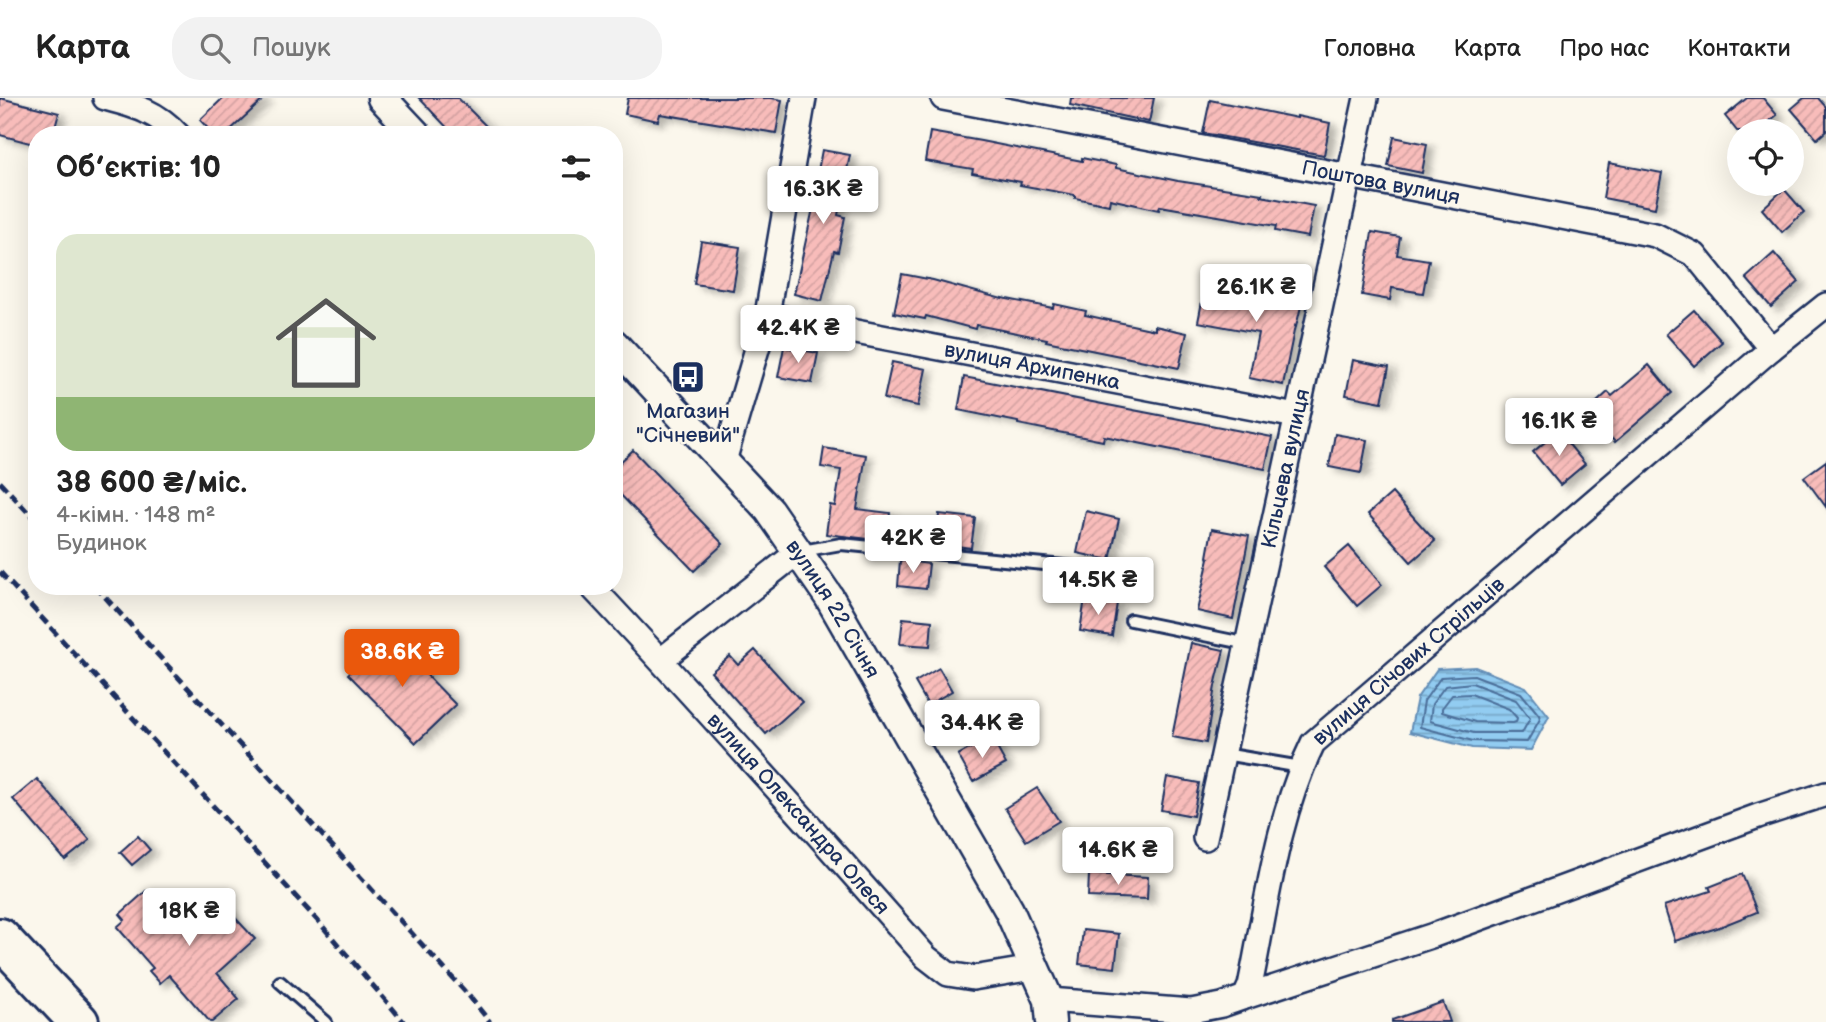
<!DOCTYPE html>
<html lang="uk">
<head>
<meta charset="utf-8">
<style>
	:root { --surface:#fff; --page:#f2f2f2; --text:#222; --muted:#767676; --line:#e0e0e0; --accent:#ea580c }
	body { margin:0; font-family:"Balsamiq Sans",sans-serif; background:var(--page); color:var(--text); height:100vh; display:flex; flex-direction:column; font-size:26px; white-space:nowrap }
	* { box-sizing:border-box; margin:0 }
	p { font-size:23px; color:var(--muted) }
	.icon { flex:none; width:38px; height:38px; fill:none; stroke:currentColor; stroke-width:2; stroke-linecap:round; stroke-linejoin:round }
	.map { position:relative; flex:1; overflow:hidden }
	.panel { position:absolute; left:28px; top:28px; width:595px; height:469px; display:flex; flex-direction:column; background:var(--surface); border-radius:28px; box-shadow:0 7px 28px #0002 }
	.panel>* { flex:none }
	.controls { position:absolute; left:1727px; top:21px; display:grid; gap:14px }
	.controls a { display:grid; place-items:center; width:77px; height:77px; border-radius:50%; background:var(--surface); box-shadow:0 7px 28px #0002; font-size:35px }
	.price { position:absolute; translate:-50% -60px; padding:0 16px; border-radius:7px; background:#fff; color:#222; font-size:23px; line-height:46px; filter:drop-shadow(0 2px 4px #0008) }
	.price::after { content:''; position:absolute; left:50%; top:42px; width:21px; height:16px; margin-left:-10px; background:inherit; clip-path:polygon(0 0,100% 0,50% 100%) }
	.price.current { background:var(--accent); color:#fff }
	ul { padding:0; list-style:none }
	li { display:grid; align-content:center; gap:14px; height:371px; padding:0 28px }
	li+li { border-top:2px solid var(--line) }
	li span { display:grid; place-items:center; height:217px; border-radius:21px; color:#555 }
	li>.icon { margin-inline-start:auto }
	span .icon { width:126px; height:126px; fill:#fffc; stroke-width:1 }
	li b { font-size:30px }
	h2 { display:flex; justify-content:space-between; align-items:center; height:84px; padding:0 28px; font-size:30px }
	header { display:flex; align-items:center; gap:42px; box-sizing:border-box; height:98px; padding:0 35px; background:var(--surface); border-bottom:2px solid var(--line) }
	header strong { font-size:33px }
	nav { display:flex; gap:38px; margin-inline-start:auto; font-size:24px }
	.search { width:490px; height:63px; background:var(--page); display:flex; align-items:center; gap:18px; box-sizing:border-box; padding:0 24px; border-radius:28px; color:var(--muted); font-size:26px }
	.map>svg:first-child { display:block }
	.water { fill:url(#water-rules); stroke:#628db6; stroke-width:2 }
	.lines { fill:none; stroke-linecap:round; stroke-linejoin:round }
	.shore { stroke:#4b6e99; stroke-width:2 }
	.building { fill:url(#building-hatch); stroke:#1b2f5e; stroke-width:2; filter:url(#shadow) }
	.service-casing { stroke:#1b2f5e; stroke-width:16 }
	.minor-casing { stroke:#1b2f5e; stroke-width:28 }
	.tertiary-casing { stroke:#1b2f5e; stroke-width:33 }
	.trunk-casing { stroke:#1b2f5e; stroke-width:44 }
	.service { stroke:#fbf7ec; stroke-width:10 }
	.minor { stroke:#fbf7ec; stroke-width:23 }
	.tertiary { stroke:#fbf7ec; stroke-width:28 }
	.trunk { stroke:#fbf7ec; stroke-width:38 }
	.rail { stroke:#1b2f5e; stroke-width:5; stroke-dasharray:10 5; stroke-linecap:butt }
	.labels { text-anchor:middle; stroke-width:5; stroke-linejoin:round; paint-order:stroke }
	.street-label { font-size:21px; fill:#1b2f5e; stroke:#fbf7ec }
	.poi-label { font-size:21px; fill:#1b2f5e; stroke:#fbf7ec }
</style>
</head>
<body>
<header>
<strong>Карта</strong>
<div class="search"><svg class="icon" aria-label="search" viewBox="0 0 24 24"><circle cx="10" cy="10" r="6"/><path d="M15 15l6 6"/></svg>Пошук</div>
<nav><a>Головна</a><a>Карта</a><a>Про нас</a><a>Контакти</a></nav>
</header>
<div class="map">
<svg width="1826" height="924" viewBox="0 0 1826 924">
	<defs>
		<pattern id="water-rules" width="6" height="5" patternUnits="userSpaceOnUse" patternTransform="scale(1.75)"><rect width="6" height="5" fill="#92ccf1"/><path d="M0 2.5h6" fill="none" stroke="#76a6c6"/></pattern>
		<pattern id="building-hatch" width="6" height="6" patternUnits="userSpaceOnUse" patternTransform="scale(1.75)"><rect width="6" height="6" fill="#f8bcba"/><path d="M-1 1l2-2M0 6l6-6M5 7l2-2" fill="none" stroke="#d4a2a2"/></pattern>
		<filter id="shadow"><feDropShadow dx="7" dy="4" stdDeviation="3.5" flood-color="#0004"/></filter>
	</defs>
	<rect width="100%" height="100%" fill="#fbf7ec"/>
	<filter id="ink" filterUnits="userSpaceOnUse"><feTurbulence type="fractalNoise" baseFrequency=".0143" numOctaves="2"/><feDisplacementMap in="SourceGraphic" scale="14" xChannelSelector="R" yChannelSelector="G"/><feConvolveMatrix kernelMatrix="1 2 1 2 8 2 1 2 1" color-interpolation-filters="sRGB"/></filter>
	<g filter="url(#ink)">
		<polygon class="water" points="1475,569 1526,589 1549,618 1531,652 1472,650 1410,634 1417,600 1437,571"/>
		<g class="lines">
			<g class="shore">
				<polygon points="1474,577 1521,595 1539,617 1540,621 1527,644 1473,643 1420,629 1424,603 1441,579"/>
				<polygon points="1472,585 1516,602 1530,620 1522,635 1474,635 1430,623 1432,606 1445,588"/>
				<polygon points="1471,596 1509,611 1517,620 1516,624 1513,625 1475,624 1442,614 1442,610 1452,597"/>
			</g>
		</g>
		<g class="building">
			<polygon points="0,0 59,15 53,37 37,37 37,47 0,37"/>
			<polygon points="223,0 265,0 225,37 214,37 200,22"/>
			<polygon points="419,0 458,0 495,37 454,37"/>
			<polygon points="628,0 771,0 782,2 776,35 660,16 658,23 625,16"/>
			<polygon points="1071,0 1154,0 1149,24 1070,7"/>
			<polygon points="1747,0 1763,0 1777,17 1757,33 1737,33 1725,18"/>
			<polygon points="1804,0 1818,0 1826,9 1826,33 1817,41 1791,11"/>
			<polygon points="1210,2 1297,20 1297,18 1330,25 1324,57 1203,35"/>
			<polygon points="930,34 981,43 1082,63 1082,60 1116,67 1116,70 1178,83 1262,96 1261,98 1314,108 1308,139 1275,133 1276,128 1160,108 1159,112 1110,101 1109,107 1075,100 1075,97 1020,87 1021,84 972,75 973,71 925,63"/>
			<polygon points="1394,39 1427,46 1422,75 1388,68"/>
			<polygon points="822,52 850,57 838,117 845,119 838,154 834,153 822,203 794,196 818,88 815,88"/>
			<polygon points="1609,65 1662,75 1655,110 1603,100"/>
			<polygon points="1784,91 1804,114 1782,134 1762,111"/>
			<polygon points="1372,134 1400,139 1397,157 1429,162 1423,195 1392,190 1390,202 1362,197"/>
			<polygon points="701,143 740,149 733,192 694,186"/>
			<polygon points="1774,155 1799,184 1771,209 1746,180"/>
			<polygon points="902,176 933,182 1002,201 1002,200 1053,210 1054,206 1086,213 1085,217 1155,232 1155,228 1187,235 1179,270 1046,243 1047,241 976,227 975,231 926,218 925,221 894,215"/>
			<polygon points="1206,183 1260,193 1261,191 1303,200 1296,229 1295,228 1283,287 1249,280 1258,235 1198,224"/>
			<polygon points="1694,212 1722,244 1694,268 1666,236"/>
			<polygon points="784,249 818,255 812,285 778,279"/>
			<polygon points="1353,262 1389,269 1382,304 1346,297"/>
			<polygon points="892,264 926,271 918,308 884,301"/>
			<polygon points="1649,267 1672,295 1615,344 1587,313 1608,294 1612,298"/>
			<polygon points="964,279 1272,339 1265,371 1104,338 1103,343 1018,326 1018,324 958,312"/>
			<polygon points="1558,333 1585,366 1560,387 1533,354"/>
			<polygon points="1335,336 1367,342 1361,375 1329,369"/>
			<polygon points="824,350 866,357 857,411 890,415 886,443 826,436 830,407 835,408 841,372 821,369"/>
			<polygon points="633,352 723,446 694,473 614,390 614,370"/>
			<polygon points="1826,363 1826,409 1804,379"/>
			<polygon points="1392,395 1435,443 1411,464 1368,416"/>
			<polygon points="1086,413 1119,421 1110,462 1077,455"/>
			<polygon points="939,416 975,420 971,450 936,445"/>
			<polygon points="1212,431 1249,438 1233,521 1197,513 1209,460 1207,459"/>
			<polygon points="1349,448 1382,487 1357,508 1324,469"/>
			<polygon points="900,462 929,466 926,491 898,488"/>
			<polygon points="1085,500 1117,505 1112,538 1080,533"/>
			<polygon points="903,520 932,523 930,548 900,546"/>
			<polygon points="388,537 456,607 416,645 348,576"/>
			<polygon points="1191,545 1224,552 1215,588 1206,645 1172,639"/>
			<polygon points="755,552 802,604 766,636 711,574 730,558 738,567"/>
			<polygon points="939,570 952,593 928,607 915,584"/>
			<polygon points="991,639 1006,666 973,684 958,657"/>
			<polygon points="1167,679 1199,685 1193,718 1161,712"/>
			<polygon points="37,681 90,742 65,762 13,701"/>
			<polygon points="1037,690 1059,723 1026,743 1005,710"/>
			<polygon points="138,738 150,752 132,767 120,754"/>
			<polygon points="1089,776 1148,779 1147,801 1088,799"/>
			<polygon points="1742,776 1757,814 1717,830 1675,843 1664,808 1711,793 1709,789"/>
			<polygon points="146,793 172,823 185,813 189,818 212,795 255,841 217,875 239,901 212,924 210,924 169,877 160,885 149,873 153,870 117,829 125,822 120,816"/>
			<polygon points="1083,832 1119,836 1115,870 1079,866"/>
			<polygon points="1443,904 1450,924 1392,924 1392,922"/>
		</g>
		<g class="lines">
			<defs>
				<g id="service">
					<polyline points="802,453 841,446 1074,469"/>
					<polyline points="1131,522 1248,546"/>
					<polyline points="1224,656 1301,669"/>
					<polyline points="280,884 326,924"/>
				</g>
				<g id="minor">
					<path d="M105,0C135,8 156,13 178,37"/>
					<path id="s1" d="M943,0L1655,137L1695,157L1771,251"/>
					<path id="s2" d="M767,217L1296,318"/>
					<polyline points="724,363 767,217 804,0"/>
					<path id="s3" d="M591,488C705,609 816,734 926,859L948,876L973,880L1033,870"/>
					<polyline points="661,562 798,454"/>
					<path id="s4" d="M1205,740L1366,0"/>
					<polyline points="1245,899 1434,837 1758,718 1826,696"/>
					<path id="s5" d="M1049,902L1191,913L1222,907L1245,899L1250,888C1267,806 1276,721 1313,645L1771,251L1826,207"/>
				</g>
				<g id="tertiary">
					<polyline points="382,0 417,37"/>
					<path id="s6" d="M614,246L769,412L829,499L1009,812L1049,902L1051,924"/>
				</g>
				<polyline id="trunk" points="0,840 79,924"/>
			</defs>
			<use href="#service" class="service-casing"/>
			<use href="#minor" class="minor-casing"/>
			<use href="#tertiary" class="tertiary-casing"/>
			<use href="#trunk" class="trunk-casing"/>
			<use href="#service" class="service"/>
			<use href="#minor" class="minor"/>
			<use href="#tertiary" class="tertiary"/>
			<use href="#trunk" class="trunk"/>
			<g class="rail">
				<polyline points="0,384 37,424"/>
				<polyline points="0,474 318,823 404,924"/>
				<polyline points="95,488 469,898 490,924"/>
			</g>
		</g>
	</g>
	<defs>
		<symbol id="bus-square" viewBox="-11 -11 22 22"><rect x="-9" y="-9" width="18" height="18" rx="4" fill="#1b2f5e" stroke="#fbf7ec"/><path d="M-5-6H5V4H4V6H2V4H-2V6H-4V4H-5ZM-3.5-4V0h7V-4ZM-3.5 1.2v1.5H-2V1.2ZM2 1.2v1.5H3.5V1.2Z" fill="#fff"/></symbol>
	</defs>
	<g fill-rule="evenodd">
		<use href="#bus-square" x="669" y="260" width="38" height="38"/>
	</g>
	<g class="labels">
		<g class="street-label">
			<text dy="7" stroke="none"><textPath href="#s1" startOffset="446">Поштова вулиця</textPath></text>
			<text dy="7" stroke="none"><textPath href="#s2" startOffset="270">вулиця Архипенка</textPath></text>
			<text dy="7" stroke="none"><textPath href="#s4" startOffset="378">Кільцева вулиця</textPath></text>
			<text dy="7" stroke="none"><textPath href="#s6" startOffset="345">вулиця 22 Січня</textPath></text>
			<text dy="7" stroke="none"><textPath href="#s5" startOffset="588">вулиця Січових Стрільців</textPath></text>
			<text dy="7" stroke="none"><textPath href="#s3" startOffset="308">вулиця Олександра Олеся</textPath></text>
		</g>
		<g class="poi-label">
			<text x="688" y="320">Магазин<tspan x="688" dy="24">"Січневий"</tspan></text>
		</g>
	</g>
</svg>
<div class="controls">
<a><svg class="icon" aria-label="locate" viewBox="0 0 24 24"><circle cx="12" cy="12" r="6"/><path d="M12 2v4M12 18v4M2 12h4M18 12h4"/></svg></a>
</div>
<b class="price" style="left:823px;top:128px">16.3K ₴</b>
<b class="price" style="left:1256px;top:226px">26.1K ₴</b>
<b class="price" style="left:798px;top:267px">42.4K ₴</b>
<b class="price" style="left:1559px;top:360px">16.1K ₴</b>
<b class="price" style="left:913px;top:477px">42K ₴</b>
<b class="price" style="left:1098px;top:519px">14.5K ₴</b>
<b class="price current" style="left:402px;top:591px">38.6K ₴</b>
<b class="price" style="left:982px;top:662px">34.4K ₴</b>
<b class="price" style="left:1118px;top:789px">14.6K ₴</b>
<b class="price" style="left:189px;top:850px">18K ₴</b>
<section class="panel">
<h2>Об’єктів: 10<svg class="icon" aria-label="filters" viewBox="0 0 24 24"><path d="M4 7h16M4 17h16"/><circle cx="9" cy="7" r="2"/><circle cx="15" cy="17" r="2"/></svg></h2>
<ul>
<li><span style="background:linear-gradient(#dfe7d0 75%,#8fb573 0)"><svg class="icon" aria-label="home" viewBox="0 0 24 24"><path d="M3 11l9-7 9 7M6 9v11h12V9"/></svg></span><div><b>38 600 ₴/міс.</b><p>4-кімн. · 148 m²</p><p>Будинок</p></div></li>
</ul>
</section>
</div>
</body>
</html>
